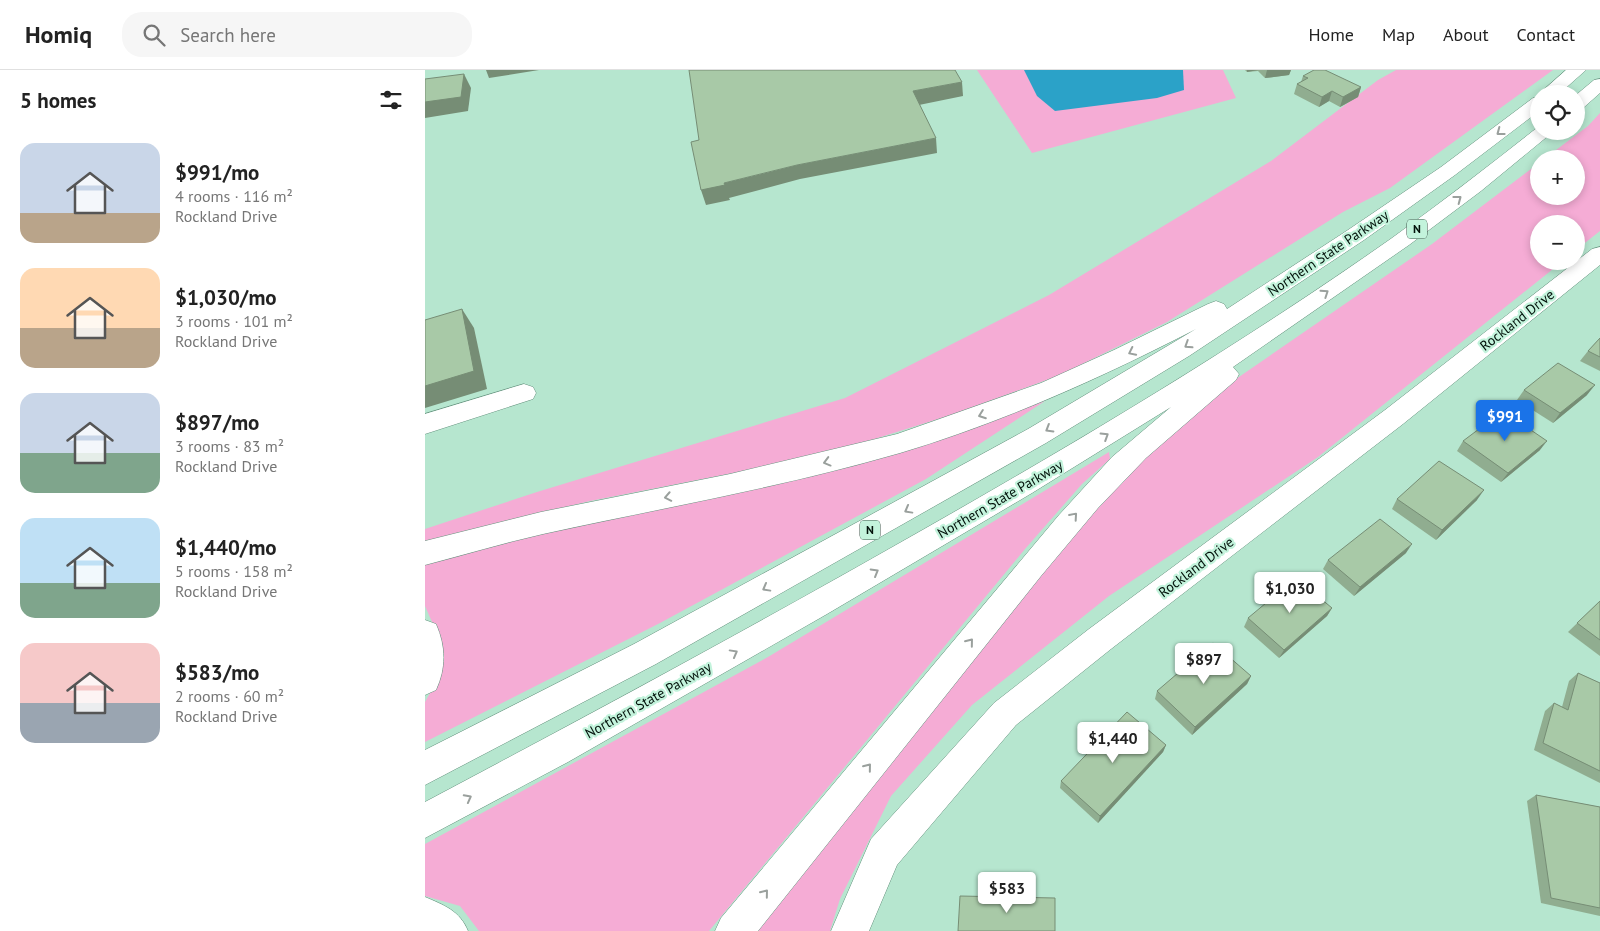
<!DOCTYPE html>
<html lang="en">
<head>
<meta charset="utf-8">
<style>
	:root { --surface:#fff; --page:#f6f6f6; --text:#222; --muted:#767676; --line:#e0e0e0; --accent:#1a73e8 }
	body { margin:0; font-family:"PT Sans",sans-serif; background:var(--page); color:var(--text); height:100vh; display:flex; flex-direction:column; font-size:19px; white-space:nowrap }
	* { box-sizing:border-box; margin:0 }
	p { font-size:16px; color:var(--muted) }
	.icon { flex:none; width:28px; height:28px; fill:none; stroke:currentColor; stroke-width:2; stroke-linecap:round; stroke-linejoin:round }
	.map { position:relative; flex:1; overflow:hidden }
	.side { display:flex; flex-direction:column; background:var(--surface); width:425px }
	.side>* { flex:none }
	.fabs { position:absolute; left:1105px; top:15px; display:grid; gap:10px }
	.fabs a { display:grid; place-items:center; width:55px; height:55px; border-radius:50%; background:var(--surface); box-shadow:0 2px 8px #0003; font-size:25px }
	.price { position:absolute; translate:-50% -42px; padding:0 11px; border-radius:5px; background:#fff; color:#222; font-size:16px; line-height:32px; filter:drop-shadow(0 1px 2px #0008) }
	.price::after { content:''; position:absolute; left:50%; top:30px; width:15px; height:11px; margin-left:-8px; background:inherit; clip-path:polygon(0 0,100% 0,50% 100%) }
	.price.active { background:var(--accent); color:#fff }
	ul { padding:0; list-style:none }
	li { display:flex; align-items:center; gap:15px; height:125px; padding:0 20px }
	li span { display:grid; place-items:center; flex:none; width:140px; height:100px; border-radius:15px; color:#555 }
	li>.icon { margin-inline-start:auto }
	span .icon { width:60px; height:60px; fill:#fffc; stroke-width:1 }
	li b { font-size:21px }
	h2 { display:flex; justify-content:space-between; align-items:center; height:60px; padding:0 20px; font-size:21px }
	header { display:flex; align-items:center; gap:30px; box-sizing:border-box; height:70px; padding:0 25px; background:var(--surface); border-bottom:1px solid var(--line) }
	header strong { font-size:24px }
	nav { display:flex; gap:28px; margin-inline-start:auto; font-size:18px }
	.search { width:350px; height:45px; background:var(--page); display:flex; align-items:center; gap:12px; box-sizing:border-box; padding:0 18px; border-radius:20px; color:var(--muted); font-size:19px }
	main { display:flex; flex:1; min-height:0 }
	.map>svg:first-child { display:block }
	.green { fill:#f5acd5 }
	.water { fill:#2ba2c8 }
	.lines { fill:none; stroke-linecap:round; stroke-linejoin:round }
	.minor-casing { stroke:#63907c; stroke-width:1 }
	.highway-casing { stroke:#63907c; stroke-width:1 }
	.minor { fill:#fff; fill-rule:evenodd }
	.highway { fill:#fff; fill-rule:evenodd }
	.wall { fill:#90ad90 }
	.shaded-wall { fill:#768d75 }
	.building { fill:#a8c9a7; stroke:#768d75 }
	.oneway { stroke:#9aa09d }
	.labels { text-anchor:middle; stroke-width:4.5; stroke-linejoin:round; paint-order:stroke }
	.shield { fill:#c3f3dc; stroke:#3c5549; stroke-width:1 }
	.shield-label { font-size:12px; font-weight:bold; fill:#02110a }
	.street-label { font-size:14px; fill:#02110a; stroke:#c3f3dc }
</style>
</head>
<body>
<header>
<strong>Homiq</strong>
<div class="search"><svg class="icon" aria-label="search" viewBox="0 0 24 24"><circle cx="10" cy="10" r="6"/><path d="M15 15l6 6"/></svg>Search here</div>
<nav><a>Home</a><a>Map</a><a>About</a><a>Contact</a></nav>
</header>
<main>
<section class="side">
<h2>5 homes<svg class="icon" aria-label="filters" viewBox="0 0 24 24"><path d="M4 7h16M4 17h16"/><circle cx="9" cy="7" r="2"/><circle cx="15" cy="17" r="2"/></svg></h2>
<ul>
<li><span style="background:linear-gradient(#c9d6e8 70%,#b9a48a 0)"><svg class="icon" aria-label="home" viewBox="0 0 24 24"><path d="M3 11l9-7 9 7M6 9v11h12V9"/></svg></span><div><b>$991/mo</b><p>4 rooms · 116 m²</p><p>Rockland Drive</p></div></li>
<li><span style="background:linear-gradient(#ffd9b3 60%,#b9a48a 0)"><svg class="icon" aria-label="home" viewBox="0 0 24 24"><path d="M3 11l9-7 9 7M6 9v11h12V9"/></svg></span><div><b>$1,030/mo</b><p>3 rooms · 101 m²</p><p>Rockland Drive</p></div></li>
<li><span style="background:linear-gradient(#c9d6e8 60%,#7fa58c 0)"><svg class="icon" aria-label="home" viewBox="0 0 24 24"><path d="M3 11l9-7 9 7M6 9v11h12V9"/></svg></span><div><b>$897/mo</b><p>3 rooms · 83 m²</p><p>Rockland Drive</p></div></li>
<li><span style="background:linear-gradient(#bfe0f5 65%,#7fa58c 0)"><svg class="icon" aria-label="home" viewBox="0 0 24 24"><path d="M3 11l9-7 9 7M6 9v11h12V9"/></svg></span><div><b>$1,440/mo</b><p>5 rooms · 158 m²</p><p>Rockland Drive</p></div></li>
<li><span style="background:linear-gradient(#f6c9c9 60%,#9aa5b1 0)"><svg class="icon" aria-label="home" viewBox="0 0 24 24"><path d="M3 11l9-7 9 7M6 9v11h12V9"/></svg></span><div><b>$583/mo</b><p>2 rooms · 60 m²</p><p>Rockland Drive</p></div></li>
</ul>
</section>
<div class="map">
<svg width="1175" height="861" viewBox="0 0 1175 861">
	<rect width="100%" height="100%" fill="#b6e6cf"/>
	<g class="green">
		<polygon points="552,0 798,0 811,28 607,83"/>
		<polygon points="971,0 1128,0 965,118 918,142 742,252 635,305 529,344 440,372 349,395 165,431 22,466 0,473 0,459 112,422 420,328 624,225 846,91 953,10"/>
		<polygon points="1175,43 1175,161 1151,180 1151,154 1114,154 1114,191 1138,191 893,387 684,526 547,635 466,726 415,829 405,861 319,861 701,403 763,342 1007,174 1114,93 1114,126 1151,126 1151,89 1119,89 1163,56"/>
		<polygon points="620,331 501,409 235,553 0,672 0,632 5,623 18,577 0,536 0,490 572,347"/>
		<polygon points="684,382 685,389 657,414 600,479 284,861 54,861 35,836 0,826 0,774 343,587"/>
	</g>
	<polygon class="water" points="599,0 758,0 759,20 732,28 630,41 612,26"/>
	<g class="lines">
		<defs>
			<g id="minor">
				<polygon points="1175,177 1175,195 978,354 686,579 591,655 472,795 444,861 406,861 446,769 569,633 664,559 960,340 1167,179"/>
				<polygon points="99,314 108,317 111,323 108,329 0,364 0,344"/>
			</g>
			<g id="highway">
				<polygon points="1141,0 1161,0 1134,24 1114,24"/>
				<polygon points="1175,9 1175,23 1157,39 1151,40 1151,25 1169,10"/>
				<path d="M1114,27V41L1030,105L939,170L764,286L621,373L231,594L0,715V680L209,574L603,359L771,259C676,308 578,352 475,383C358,417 237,438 118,464C78,473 39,485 0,495V471L116,442L305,404L472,364L616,313L689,280L783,234L791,231L799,234L802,239L923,160L1016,97L1108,28Z"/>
				<path d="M1113,57L1114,61H1129L1056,121L984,175L808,297L814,304L811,310L721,388L673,438L616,506L333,861H290L296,848L634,445L687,387L746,337L607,423L402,544L143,692L0,768V732C166,644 331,555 494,462C656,370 815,275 967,168C1017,132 1065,95 1113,57Z"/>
				<path d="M0,550L11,554C21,577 21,598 11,620L0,625Z"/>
				<path d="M0,827C19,835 35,841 43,861H0Z"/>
			</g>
		</defs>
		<use href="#minor" class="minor-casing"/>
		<use href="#highway" class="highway-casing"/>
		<use href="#minor" class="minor"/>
		<use href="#highway" class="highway"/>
	</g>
	<g class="wall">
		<polygon points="820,0 866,0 864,5 840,8 833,1 822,2"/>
		<polygon points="878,6 936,17 933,27 915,37 904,31 894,37 869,24 872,14 876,12"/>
		<polygon points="1175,268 1175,301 1155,291 1163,281"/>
		<polygon points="1099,320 1162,325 1128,353 1092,330"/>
		<polygon points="1038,371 1115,380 1076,412 1032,381"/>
		<polygon points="972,429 1052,430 1011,470 967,439"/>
		<polygon points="981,483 929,526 898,499 903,490"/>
		<polygon points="1175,531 1175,586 1143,562"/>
		<polygon points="907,538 902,546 854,588 819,557 823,548"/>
		<polygon points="1153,603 1175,613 1175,713 1109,680 1120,641 1129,633 1137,637 1144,611"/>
		<polygon points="826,606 822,614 767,665 730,629 732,621"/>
		<polygon points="741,675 738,682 673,753 635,718 636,711"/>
		<polygon points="1111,725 1175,737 1175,846 1116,833 1102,731"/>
	</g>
	<g class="shaded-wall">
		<polygon points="61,0 114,0 64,8"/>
		<polygon points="822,0 833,0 822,2"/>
		<polygon points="842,0 866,0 864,5 840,8"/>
		<polygon points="39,4 46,18 43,41 0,48 0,32"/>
		<polygon points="537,12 538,26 489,36 488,21"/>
		<polygon points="936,17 933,27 915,37 918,27"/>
		<polygon points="907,21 904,31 894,37 897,27"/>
		<polygon points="511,68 512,83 375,109 304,128 305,130 281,135 276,120 299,113 372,95"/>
		<polygon points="37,239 49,258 62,319 0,338 0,316"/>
		<polygon points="1170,315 1162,325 1128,353 1135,343"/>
		<polygon points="1122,371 1115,380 1076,412 1083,403"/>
		<polygon points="1059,420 1052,430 1011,470 1017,460"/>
		<polygon points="987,474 981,483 929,526 935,517"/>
		<polygon points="907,538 902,546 854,588 859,580"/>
		<polygon points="826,606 822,614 767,665 770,657"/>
		<polygon points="741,675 738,682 673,753 675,746"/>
	</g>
	<g class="building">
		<polygon points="264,0 530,0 537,12 488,21 511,68 372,95 299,113 300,115 276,120 266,72 274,70"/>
		<polygon points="889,0 900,0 936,17 918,27 907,21 897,27 872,14 883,8 878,6"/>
		<polygon points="39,4 36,27 0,32 0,9"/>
		<polygon points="37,239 49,301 0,316 0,250"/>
		<polygon points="1175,268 1175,287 1163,281"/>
		<polygon points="1133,293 1170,315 1135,343 1099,320"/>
		<polygon points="1078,341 1122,371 1083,403 1038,371"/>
		<polygon points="1014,391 1059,420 1017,460 972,429"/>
		<polygon points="955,449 987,474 935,517 903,490"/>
		<polygon points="871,508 907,538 859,580 823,548"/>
		<polygon points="1175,531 1175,570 1152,553"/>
		<polygon points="788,573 826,606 770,657 732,621"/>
		<polygon points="1153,603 1175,613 1175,701 1118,673 1129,633 1143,640"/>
		<polygon points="702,642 741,675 675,746 636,711"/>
		<polygon points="1111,725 1175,737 1175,838 1126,828"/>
		<polygon points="535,826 630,828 630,861 533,861"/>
	</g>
	<defs><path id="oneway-chevron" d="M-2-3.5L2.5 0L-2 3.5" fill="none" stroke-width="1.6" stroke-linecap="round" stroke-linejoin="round" transform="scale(1.25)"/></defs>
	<g class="oneway">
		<use href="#oneway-chevron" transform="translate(1075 62) rotate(143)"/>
		<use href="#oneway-chevron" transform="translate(1033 129) rotate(-37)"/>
		<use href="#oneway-chevron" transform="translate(900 223) rotate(-34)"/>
		<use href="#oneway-chevron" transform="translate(763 275) rotate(147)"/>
		<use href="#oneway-chevron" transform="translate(707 282) rotate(154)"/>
		<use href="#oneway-chevron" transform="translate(557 345) rotate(160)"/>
		<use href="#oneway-chevron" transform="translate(624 359) rotate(149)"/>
		<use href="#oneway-chevron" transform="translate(680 366) rotate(-32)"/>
		<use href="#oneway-chevron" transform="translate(402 392) rotate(165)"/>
		<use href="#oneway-chevron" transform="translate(243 427) rotate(169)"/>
		<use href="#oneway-chevron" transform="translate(483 440) rotate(151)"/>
		<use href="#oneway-chevron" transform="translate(649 446) rotate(-49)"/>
		<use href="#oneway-chevron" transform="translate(450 502) rotate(-30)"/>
		<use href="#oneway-chevron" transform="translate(341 518) rotate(151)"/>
		<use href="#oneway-chevron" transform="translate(545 572) rotate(-51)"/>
		<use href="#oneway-chevron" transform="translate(309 583) rotate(-29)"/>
		<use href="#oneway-chevron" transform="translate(443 697) rotate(-51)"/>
		<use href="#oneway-chevron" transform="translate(43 728) rotate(-28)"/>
		<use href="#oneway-chevron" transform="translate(340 823) rotate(-51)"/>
	</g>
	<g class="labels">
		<g class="shield">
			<rect x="982" y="149.5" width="20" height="19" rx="4"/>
			<rect x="435" y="450.5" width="20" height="19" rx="4"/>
		</g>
		<g class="shield-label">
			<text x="992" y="163">N</text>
			<text x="445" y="464">N</text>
		</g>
		<g class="street-label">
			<text transform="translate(903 183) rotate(-34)" y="5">Northern State Parkway</text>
			<text transform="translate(1092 250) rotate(-38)" y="5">Rockland Drive</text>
			<text transform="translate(575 429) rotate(-30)" y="5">Northern State Parkway</text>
			<text transform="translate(771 497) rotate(-37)" y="5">Rockland Drive</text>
			<text transform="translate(223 630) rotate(-29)" y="5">Northern State Parkway</text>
		</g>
	</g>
</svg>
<div class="fabs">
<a><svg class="icon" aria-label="locate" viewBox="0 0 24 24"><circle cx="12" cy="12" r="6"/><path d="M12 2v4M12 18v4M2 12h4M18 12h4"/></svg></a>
<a>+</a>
<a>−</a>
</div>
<b class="price active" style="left:1080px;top:372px">$991</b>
<b class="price" style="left:865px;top:544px">$1,030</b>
<b class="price" style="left:779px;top:615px">$897</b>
<b class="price" style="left:688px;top:694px">$1,440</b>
<b class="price" style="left:582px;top:844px">$583</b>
</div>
</main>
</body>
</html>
